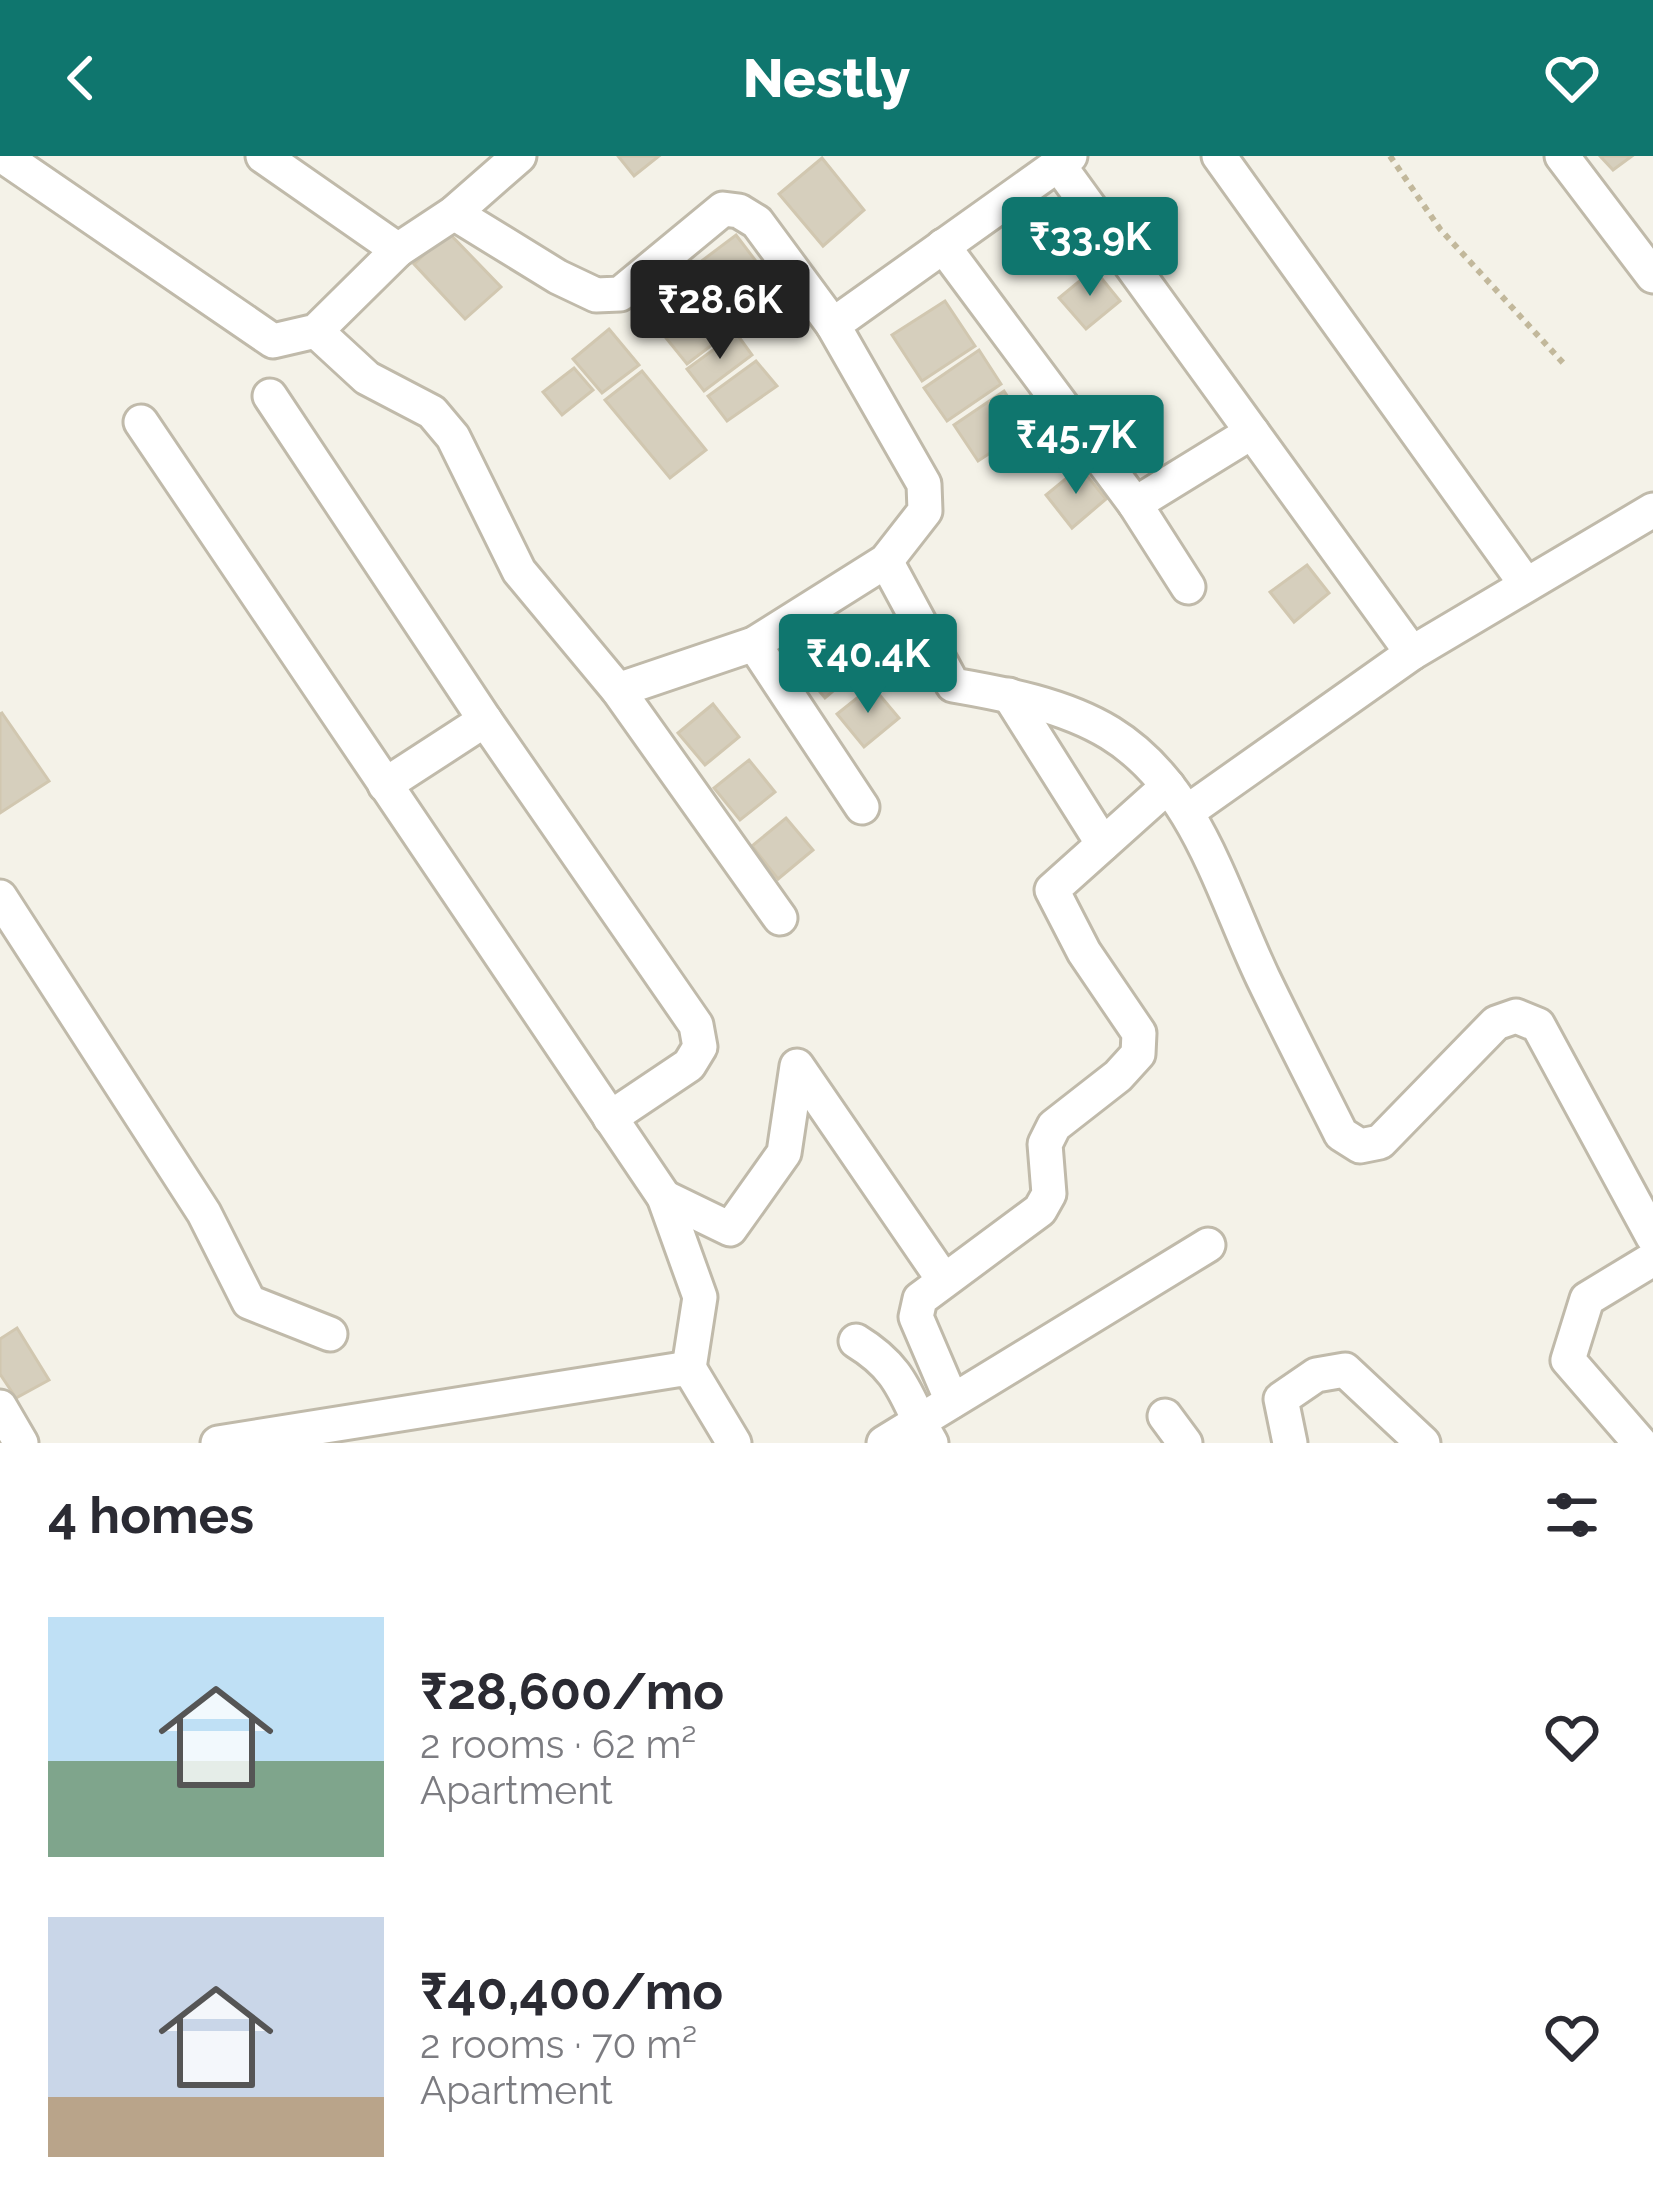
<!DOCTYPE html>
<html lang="en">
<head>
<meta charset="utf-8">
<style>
	:root { --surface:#fff; --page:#f2f2f3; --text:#2b2b33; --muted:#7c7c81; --accent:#0f766e }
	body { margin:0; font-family:Raleway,sans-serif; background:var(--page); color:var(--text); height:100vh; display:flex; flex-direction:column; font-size:45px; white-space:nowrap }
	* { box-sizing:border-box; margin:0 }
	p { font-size:39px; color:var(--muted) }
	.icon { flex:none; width:66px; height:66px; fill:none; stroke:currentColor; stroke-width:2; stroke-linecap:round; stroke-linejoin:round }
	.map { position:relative; height:1287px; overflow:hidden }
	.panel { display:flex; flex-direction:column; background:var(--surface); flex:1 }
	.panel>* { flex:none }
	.price { position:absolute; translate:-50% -102px; padding:0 27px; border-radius:12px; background:var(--accent); color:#fff; font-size:39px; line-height:78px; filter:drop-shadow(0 3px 6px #0008) }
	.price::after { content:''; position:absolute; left:50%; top:72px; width:36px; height:27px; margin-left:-18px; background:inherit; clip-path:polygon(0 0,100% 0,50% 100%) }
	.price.selected { background:#222; color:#fff }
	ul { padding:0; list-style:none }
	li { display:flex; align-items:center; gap:36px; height:300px; padding:0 48px }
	li span { display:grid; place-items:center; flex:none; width:336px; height:240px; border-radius:0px; color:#555 }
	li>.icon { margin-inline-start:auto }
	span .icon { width:144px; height:144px; fill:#fffc; stroke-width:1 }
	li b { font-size:51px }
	h2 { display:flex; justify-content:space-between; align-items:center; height:144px; padding:0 48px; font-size:51px }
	header { display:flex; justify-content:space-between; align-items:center; height:156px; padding:0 48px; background:var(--accent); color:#fff; font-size:54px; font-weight:800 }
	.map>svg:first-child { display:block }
	.building { fill:#d6cfbd; stroke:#d1c7b0; stroke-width:3 }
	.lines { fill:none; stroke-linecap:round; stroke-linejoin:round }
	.minor-casing { stroke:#c0baaa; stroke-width:39 }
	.path { stroke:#c2b89b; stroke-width:6; stroke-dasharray:6 6; stroke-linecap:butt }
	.minor { stroke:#fff; stroke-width:33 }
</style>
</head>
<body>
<header><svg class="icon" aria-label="back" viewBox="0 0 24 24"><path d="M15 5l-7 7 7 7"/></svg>Nestly<svg class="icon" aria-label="heart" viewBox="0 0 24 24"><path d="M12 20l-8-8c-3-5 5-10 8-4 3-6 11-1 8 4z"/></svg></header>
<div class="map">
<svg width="1653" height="1287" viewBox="0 0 1653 1287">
	<rect width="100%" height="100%" fill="#f4f2e8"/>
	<g class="building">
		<polygon points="618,0 659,0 634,20"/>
		<polygon points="1600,0 1632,0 1613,14"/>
		<polygon points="822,2 864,54 823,90 779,38"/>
		<polygon points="448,76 501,131 465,163 414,108"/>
		<polygon points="736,79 778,134 736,168 691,113"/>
		<polygon points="1094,113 1120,145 1086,173 1059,142"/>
		<polygon points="703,137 733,173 687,208 658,172"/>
		<polygon points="945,145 975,190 922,225 892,179"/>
		<polygon points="609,173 639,209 602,237 573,203"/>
		<polygon points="736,177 752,199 704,235 687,213"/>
		<polygon points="979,194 1001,228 947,265 924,232"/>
		<polygon points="756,205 777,230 727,265 708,240"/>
		<polygon points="574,212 593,234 562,259 543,236"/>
		<polygon points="642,215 706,294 670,322 605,244"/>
		<polygon points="1004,235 1028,272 978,305 954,269"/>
		<polygon points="1080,311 1106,343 1072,372 1046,339"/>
		<polygon points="1307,409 1329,437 1294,466 1270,436"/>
		<polygon points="833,481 859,513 825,542 798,510"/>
		<polygon points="872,530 899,562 864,591 837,558"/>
		<polygon points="713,548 739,581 705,609 678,577"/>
		<polygon points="2,557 49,625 0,657 0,558"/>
		<polygon points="749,604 775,636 740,664 714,632"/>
		<polygon points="786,662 813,694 778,723 752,690"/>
		<polygon points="17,1172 49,1224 16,1242 0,1218 0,1183"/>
	</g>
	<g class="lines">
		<defs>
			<g id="minor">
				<polyline points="3,0 273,185 316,175 398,94 454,57 519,0"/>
				<polyline points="263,0 398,94"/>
				<polyline points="1219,0 1525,427"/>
				<polyline points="1562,0 1653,120"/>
				<polyline points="1058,8 1412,497 1187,656"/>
				<polyline points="454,57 558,121 596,139 620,138 723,53 739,55 757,66 833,169"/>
				<polyline points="943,90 1135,348 1188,431"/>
				<polyline points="316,175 367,222 432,256 453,281 519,415 618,534 780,762"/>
				<polyline points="270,240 485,564 696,869 700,891 689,909 610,962"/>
				<polyline points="141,266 664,1041 700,1141 689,1212"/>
				<polyline points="1135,348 1252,276"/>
				<path d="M886,405L953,529C1005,538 1064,549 1110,577C1196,630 1222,736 1263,822C1288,874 1315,926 1341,978L1360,990L1380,986L1496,867L1516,860L1538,869L1653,1081"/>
				<polyline points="754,488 862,651"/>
				<polyline points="1412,497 1653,354"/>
				<polyline points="618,534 754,488 886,405 925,355 924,328 833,169 1070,0"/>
				<polyline points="1009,539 1103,688"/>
				<polyline points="385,629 485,564"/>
				<polyline points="0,741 204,1057 249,1146 330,1178"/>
				<polyline points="664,1041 730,1073 784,997 797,910 943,1123"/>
				<path d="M856,1185C905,1215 905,1242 931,1287"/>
				<polyline points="952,1245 916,1161 920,1143 1040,1054 1049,1038 1045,988 1054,970 1118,920 1138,898 1139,877 1084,796 1052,734 1168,630"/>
				<polyline points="0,1251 21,1287"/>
				<polyline points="1165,1260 1185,1287"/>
				<polyline points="218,1287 689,1212 734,1287"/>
				<polyline points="884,1287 1208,1089"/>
				<polyline points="1290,1287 1281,1243 1316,1219 1345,1214 1423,1287"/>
				<polyline points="1640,1287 1568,1204 1587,1143 1653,1103"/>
			</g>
		</defs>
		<use href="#minor" class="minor-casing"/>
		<polyline class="path" points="1390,0 1440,73 1565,209"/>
		<use href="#minor" class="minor"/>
	</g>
</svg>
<b class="price" style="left:1090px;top:143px">₹33.9K</b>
<b class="price selected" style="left:720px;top:206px">₹28.6K</b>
<b class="price" style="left:1076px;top:341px">₹45.7K</b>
<b class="price" style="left:868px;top:560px">₹40.4K</b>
</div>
<section class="panel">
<h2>4 homes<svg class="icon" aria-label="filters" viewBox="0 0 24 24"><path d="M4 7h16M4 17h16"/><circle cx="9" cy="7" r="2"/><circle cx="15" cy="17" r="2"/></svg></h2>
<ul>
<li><span style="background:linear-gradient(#bfe0f5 60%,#7fa58c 0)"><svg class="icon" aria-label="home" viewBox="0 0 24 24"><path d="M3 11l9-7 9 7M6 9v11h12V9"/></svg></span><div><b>₹28,600/mo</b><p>2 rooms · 62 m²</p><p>Apartment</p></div><svg class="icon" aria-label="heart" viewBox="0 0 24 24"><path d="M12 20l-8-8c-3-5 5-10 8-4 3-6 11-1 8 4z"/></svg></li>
<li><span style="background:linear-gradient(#c9d6e8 75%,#b9a48a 0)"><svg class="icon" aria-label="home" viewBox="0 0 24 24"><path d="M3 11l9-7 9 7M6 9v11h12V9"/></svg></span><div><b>₹40,400/mo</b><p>2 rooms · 70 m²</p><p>Apartment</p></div><svg class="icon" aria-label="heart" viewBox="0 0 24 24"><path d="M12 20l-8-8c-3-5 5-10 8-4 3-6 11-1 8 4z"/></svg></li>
</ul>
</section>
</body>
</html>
